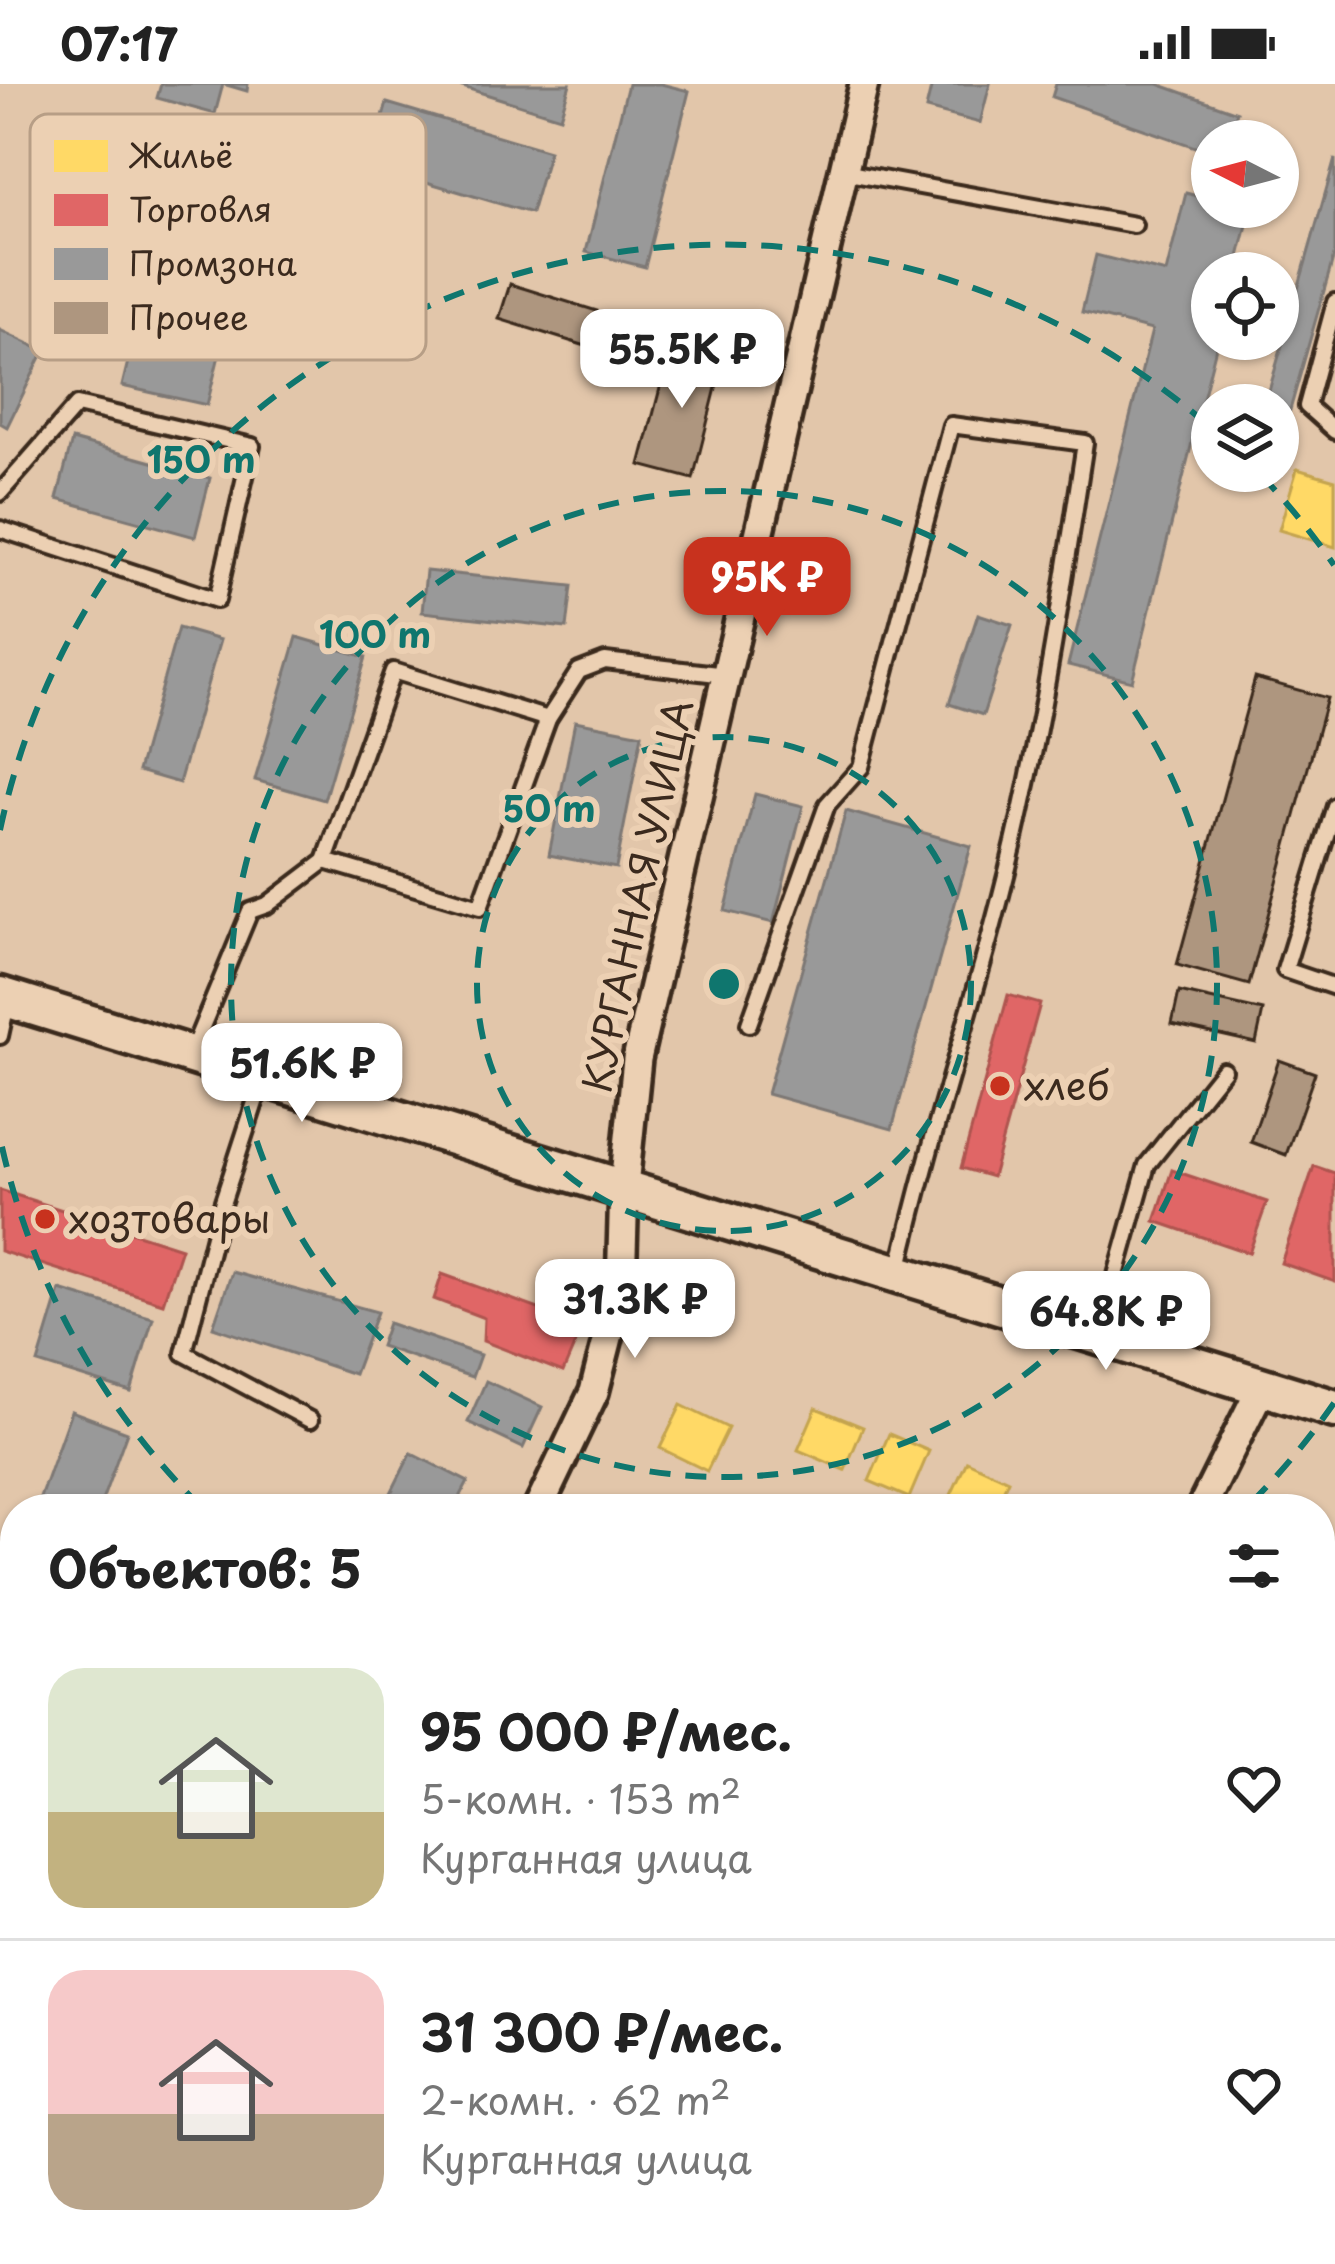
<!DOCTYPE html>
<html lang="ru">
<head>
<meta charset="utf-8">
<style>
	:root { --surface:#fff; --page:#f6f6f6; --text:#222; --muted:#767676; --line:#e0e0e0; --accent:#c8321e }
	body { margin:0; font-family:"Playpen Sans",sans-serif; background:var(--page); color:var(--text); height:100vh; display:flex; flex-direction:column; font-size:45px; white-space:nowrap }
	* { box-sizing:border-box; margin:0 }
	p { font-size:39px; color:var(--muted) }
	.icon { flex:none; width:66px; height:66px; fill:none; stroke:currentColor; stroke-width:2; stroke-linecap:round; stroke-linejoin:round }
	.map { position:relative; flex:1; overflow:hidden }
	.details { position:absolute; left:0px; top:1410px; width:1335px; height:771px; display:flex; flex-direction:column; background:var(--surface); border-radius:48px 48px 0 0; box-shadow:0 3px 9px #0004 }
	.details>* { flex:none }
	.needle { width:78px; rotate:276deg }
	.fabs { position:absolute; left:1191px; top:36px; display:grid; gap:24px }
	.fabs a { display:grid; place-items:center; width:108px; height:108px; border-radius:50%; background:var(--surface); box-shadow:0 3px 9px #0004; font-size:60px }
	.price { position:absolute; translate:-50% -102px; padding:0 27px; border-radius:24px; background:#fff; color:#222; font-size:39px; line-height:78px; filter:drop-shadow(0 3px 6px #0008) }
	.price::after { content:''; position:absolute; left:50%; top:72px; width:36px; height:27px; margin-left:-18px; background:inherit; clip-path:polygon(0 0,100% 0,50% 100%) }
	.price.active { background:var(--accent); color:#fff }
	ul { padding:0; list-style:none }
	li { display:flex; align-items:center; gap:36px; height:300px; padding:0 48px }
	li+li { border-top:3px solid var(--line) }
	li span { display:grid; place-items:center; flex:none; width:336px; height:240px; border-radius:36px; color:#555 }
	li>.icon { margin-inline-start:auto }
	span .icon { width:144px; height:144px; fill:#fffc; stroke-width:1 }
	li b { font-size:51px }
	h2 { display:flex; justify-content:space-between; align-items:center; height:144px; padding:0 48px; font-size:51px }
	.status { display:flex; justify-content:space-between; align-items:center; height:84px; padding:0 60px; background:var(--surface); direction:ltr }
	.status svg { height:33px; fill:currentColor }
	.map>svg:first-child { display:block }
	.homes { fill:#ffd966; stroke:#c4a450; stroke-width:3 }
	.shops { fill:#e06666; stroke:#ae5450; stroke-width:3 }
	.industry { fill:#999; stroke:#7d7874; stroke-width:3 }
	.building { fill:#ae967f; stroke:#3b2a1e; stroke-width:3 }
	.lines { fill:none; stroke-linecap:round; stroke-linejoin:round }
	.lane-casing { stroke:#3b2a1e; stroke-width:22 }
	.street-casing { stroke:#3b2a1e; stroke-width:36 }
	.secondary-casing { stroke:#3b2a1e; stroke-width:45 }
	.lane { stroke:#ecd0b3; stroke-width:14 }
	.street { stroke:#ecd0b3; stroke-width:27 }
	.secondary { stroke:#ecd0b3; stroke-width:36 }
	.ring { fill:none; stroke:#0f766e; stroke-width:6; stroke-dasharray:21 15 }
	.poi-dot { fill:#c8321e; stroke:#ecd0b3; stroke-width:4.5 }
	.labels { text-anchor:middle; stroke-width:12; stroke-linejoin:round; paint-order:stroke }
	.street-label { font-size:39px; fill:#3b2a1e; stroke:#ecd0b3 }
	.poi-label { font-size:39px; fill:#3b2a1e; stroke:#ecd0b3; text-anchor:start }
	.key { fill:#ecd0b3; stroke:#b79e86; stroke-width:3 }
	.key-label { font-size:33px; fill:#3b2a1e }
	.centre { fill:#0f766e; stroke:#ecd0b3; stroke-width:6 }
	.ring-label { font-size:36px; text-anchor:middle; font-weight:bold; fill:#0f766e; stroke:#ecd0b3; stroke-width:12; stroke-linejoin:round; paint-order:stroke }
</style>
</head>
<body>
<div class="status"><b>07:17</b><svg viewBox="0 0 49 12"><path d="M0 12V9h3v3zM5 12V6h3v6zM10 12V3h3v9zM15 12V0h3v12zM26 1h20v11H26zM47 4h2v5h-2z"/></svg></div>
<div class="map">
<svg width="1335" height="2180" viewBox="0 0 1335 2180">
	<rect width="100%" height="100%" fill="#e2c6aa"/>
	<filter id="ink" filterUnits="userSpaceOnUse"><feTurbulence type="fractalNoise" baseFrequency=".00833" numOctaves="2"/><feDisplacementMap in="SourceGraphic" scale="24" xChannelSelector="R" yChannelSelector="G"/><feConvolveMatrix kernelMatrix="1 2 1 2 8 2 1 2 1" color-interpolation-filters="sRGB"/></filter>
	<g filter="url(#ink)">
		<g class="homes">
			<polygon points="1297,385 1335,396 1335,463 1279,446"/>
			<polygon points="681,1321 728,1344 707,1387 660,1364"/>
			<polygon points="816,1324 863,1343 845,1386 798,1366"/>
			<polygon points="889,1350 929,1367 909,1414 869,1397"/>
			<polygon points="967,1377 1008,1396 995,1425 969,1425 949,1415"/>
			<polygon points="1320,1506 1335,1512 1335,1552 1329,1567 1320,1563"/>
			<polygon points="921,2166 969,2166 963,2180 924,2180 917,2177"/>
		</g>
		<g class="shops">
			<polygon points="1008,911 1040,920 992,1093 961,1084"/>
			<polygon points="1314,1082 1335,1089 1335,1198 1281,1179"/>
			<polygon points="1172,1086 1267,1118 1249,1169 1155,1137"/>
			<polygon points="0,1106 181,1164 163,1219 0,1167"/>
			<polygon points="442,1190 583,1241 563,1288 483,1257 484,1234 434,1215"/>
		</g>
		<g class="industry">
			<polygon points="161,0 248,0 247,7 223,0 215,30 157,14"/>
			<polygon points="453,0 570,0 560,33"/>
			<polygon points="628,0 661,0 689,7 645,183 586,168"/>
			<polygon points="932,0 990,0 980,39 926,25"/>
			<polygon points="1056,0 1158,0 1237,28 1226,57 1212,57 1212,69 1052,13"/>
			<polygon points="387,19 549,67 531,129 369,81"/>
			<polygon points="1335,75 1335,168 1278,368 1278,321 1265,321"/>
			<polygon points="1186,109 1212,116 1212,123 1251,125 1235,189 1212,189 1212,255 1218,255 1132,597 1068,581 1152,246 1082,228 1096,171 1166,189"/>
			<polygon points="138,236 223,255 207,321 122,302"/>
			<polygon points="0,246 44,267 7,343 0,339"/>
			<polygon points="72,356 210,394 195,453 57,415"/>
			<polygon points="426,487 572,502 567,544 422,528"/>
			<polygon points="978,530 1012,541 983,631 949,620"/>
			<polygon points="178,544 220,556 179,699 138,687"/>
			<polygon points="297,553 366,573 324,716 255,696"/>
			<polygon points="575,637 642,650 616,784 549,771"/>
			<polygon points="755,710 803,722 773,839 725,827"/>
			<polygon points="846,727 971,762 892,1045 767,1010"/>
			<polygon points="232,1188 377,1228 354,1290 213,1243"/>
			<polygon points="60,1206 153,1234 131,1308 38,1279"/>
			<polygon points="388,1239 480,1271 472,1293 380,1262"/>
			<polygon points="486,1297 542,1323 523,1364 468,1338"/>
			<polygon points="71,1327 127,1348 99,1425 36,1425"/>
			<polygon points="411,1369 468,1398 454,1425 383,1425"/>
			<polygon points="0,1943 15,1956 13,1983 0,1992"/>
		</g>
		<g class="building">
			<polygon points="510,200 597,227 586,262 499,235"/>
			<polygon points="672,258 724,272 693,395 640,381"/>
			<polygon points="1255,594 1327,614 1249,901 1177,881"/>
			<polygon points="1179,908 1263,927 1256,959 1172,940"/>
			<polygon points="1279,976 1315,989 1286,1071 1251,1058"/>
		</g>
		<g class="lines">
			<defs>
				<g id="lane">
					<polyline points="843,88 1134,141"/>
					<polyline points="1335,218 1307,322 1335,347"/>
					<polyline points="0,409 77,321 252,362 217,516 0,445"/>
					<polyline points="1335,722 1285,886 1335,903"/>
					<polyline points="325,777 480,823 548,635 579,587 605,577 726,591"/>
					<path d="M749,940L827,721L861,683L951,341L1085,359C1066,483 1048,606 1021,728C987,883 934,1033 899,1187"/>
					<polyline points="0,952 8,915"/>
					<polyline points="192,967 250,827 267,821 325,777 393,587 548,635"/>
					<polyline points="262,997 222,1120 184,1269 310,1336"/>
					<polyline points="1100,1248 1147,1081 1223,986"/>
					<polyline points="0,1553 15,1553"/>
				</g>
				<g id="street">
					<polyline points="538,1425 594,1308 621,1203 624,1102 637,975 864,0"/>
					<polyline points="1201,1425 1263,1300"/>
					<polyline points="177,2180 184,2166"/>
					<polyline points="825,2180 832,2166"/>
				</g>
				<polyline id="secondary" points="0,912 1335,1325"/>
			</defs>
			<use href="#lane" class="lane-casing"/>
			<use href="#street" class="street-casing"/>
			<use href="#secondary" class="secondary-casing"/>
			<use href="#lane" class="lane"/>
			<use href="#street" class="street"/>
			<use href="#secondary" class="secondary"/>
		</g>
	</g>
	<g class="ring">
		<circle cx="724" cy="900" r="247"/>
		<circle cx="724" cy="900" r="493"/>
		<path d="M1334 1319A740 740 0 0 1 1247 1423M201 1423A740 740 0 0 1 0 1054M0 746A740 740 0 0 1 1209 342M1261 391A740 740 0 0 1 1334 481"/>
	</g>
	<g class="poi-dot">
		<circle cx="1000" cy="1002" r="12"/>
		<circle cx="45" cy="1135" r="12"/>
	</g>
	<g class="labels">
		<g class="street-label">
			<text transform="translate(638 812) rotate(-78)" y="14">КУРГАННАЯ УЛИЦА</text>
		</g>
		<g class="poi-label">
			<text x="1024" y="1016">хлеб</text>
			<text x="69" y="1149">хозтовары</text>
		</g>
	</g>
	<rect x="30" y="30" width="396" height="246" rx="18" class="key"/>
	<rect x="54" y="56" width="54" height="32" fill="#ffd966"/>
	<rect x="54" y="110" width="54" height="32" fill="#e06666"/>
	<rect x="54" y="164" width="54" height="32" fill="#999"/>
	<rect x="54" y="218" width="54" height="32" fill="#ae967f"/>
	<g class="key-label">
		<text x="129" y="84">Жильё</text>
		<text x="129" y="138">Торговля</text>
		<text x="129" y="192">Промзона</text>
		<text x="129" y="246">Прочее</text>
	</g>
	<circle cx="724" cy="900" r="18" class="centre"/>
	<g class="ring-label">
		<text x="201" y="389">150 m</text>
		<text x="375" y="564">100 m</text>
		<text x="549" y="738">50 m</text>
	</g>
</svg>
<div class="fabs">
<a><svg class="needle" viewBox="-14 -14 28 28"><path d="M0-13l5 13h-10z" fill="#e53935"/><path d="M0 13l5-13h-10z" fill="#767676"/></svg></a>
<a><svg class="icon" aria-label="locate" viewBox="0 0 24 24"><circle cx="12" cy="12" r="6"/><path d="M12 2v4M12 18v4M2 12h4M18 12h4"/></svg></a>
<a><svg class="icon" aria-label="layers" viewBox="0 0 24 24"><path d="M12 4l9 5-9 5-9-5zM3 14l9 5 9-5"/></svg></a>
</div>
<b class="price" style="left:682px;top:327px">55.5K ₽</b>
<b class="price active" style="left:767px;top:555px">95K ₽</b>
<b class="price" style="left:302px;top:1041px">51.6K ₽</b>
<b class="price" style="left:635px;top:1277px">31.3K ₽</b>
<b class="price" style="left:1106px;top:1289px">64.8K ₽</b>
<section class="details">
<h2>Объектов: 5<svg class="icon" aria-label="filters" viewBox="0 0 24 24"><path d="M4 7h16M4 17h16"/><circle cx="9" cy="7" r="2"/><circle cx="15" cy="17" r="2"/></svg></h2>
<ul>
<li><span style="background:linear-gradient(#dfe7d0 60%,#c2b280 0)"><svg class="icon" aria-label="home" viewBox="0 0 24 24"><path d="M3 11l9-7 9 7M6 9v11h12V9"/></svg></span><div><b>95 000 ₽/мес.</b><p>5-комн. · 153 m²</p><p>Курганная улица</p></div><svg class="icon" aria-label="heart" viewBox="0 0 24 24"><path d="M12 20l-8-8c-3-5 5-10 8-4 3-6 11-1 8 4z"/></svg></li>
<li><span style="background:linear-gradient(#f6c9c9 60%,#b9a48a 0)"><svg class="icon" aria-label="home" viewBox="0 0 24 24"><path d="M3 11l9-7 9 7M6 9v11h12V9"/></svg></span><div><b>31 300 ₽/мес.</b><p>2-комн. · 62 m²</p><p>Курганная улица</p></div><svg class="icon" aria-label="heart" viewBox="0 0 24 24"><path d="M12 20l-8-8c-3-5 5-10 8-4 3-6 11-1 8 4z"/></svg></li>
</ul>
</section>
</div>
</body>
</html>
